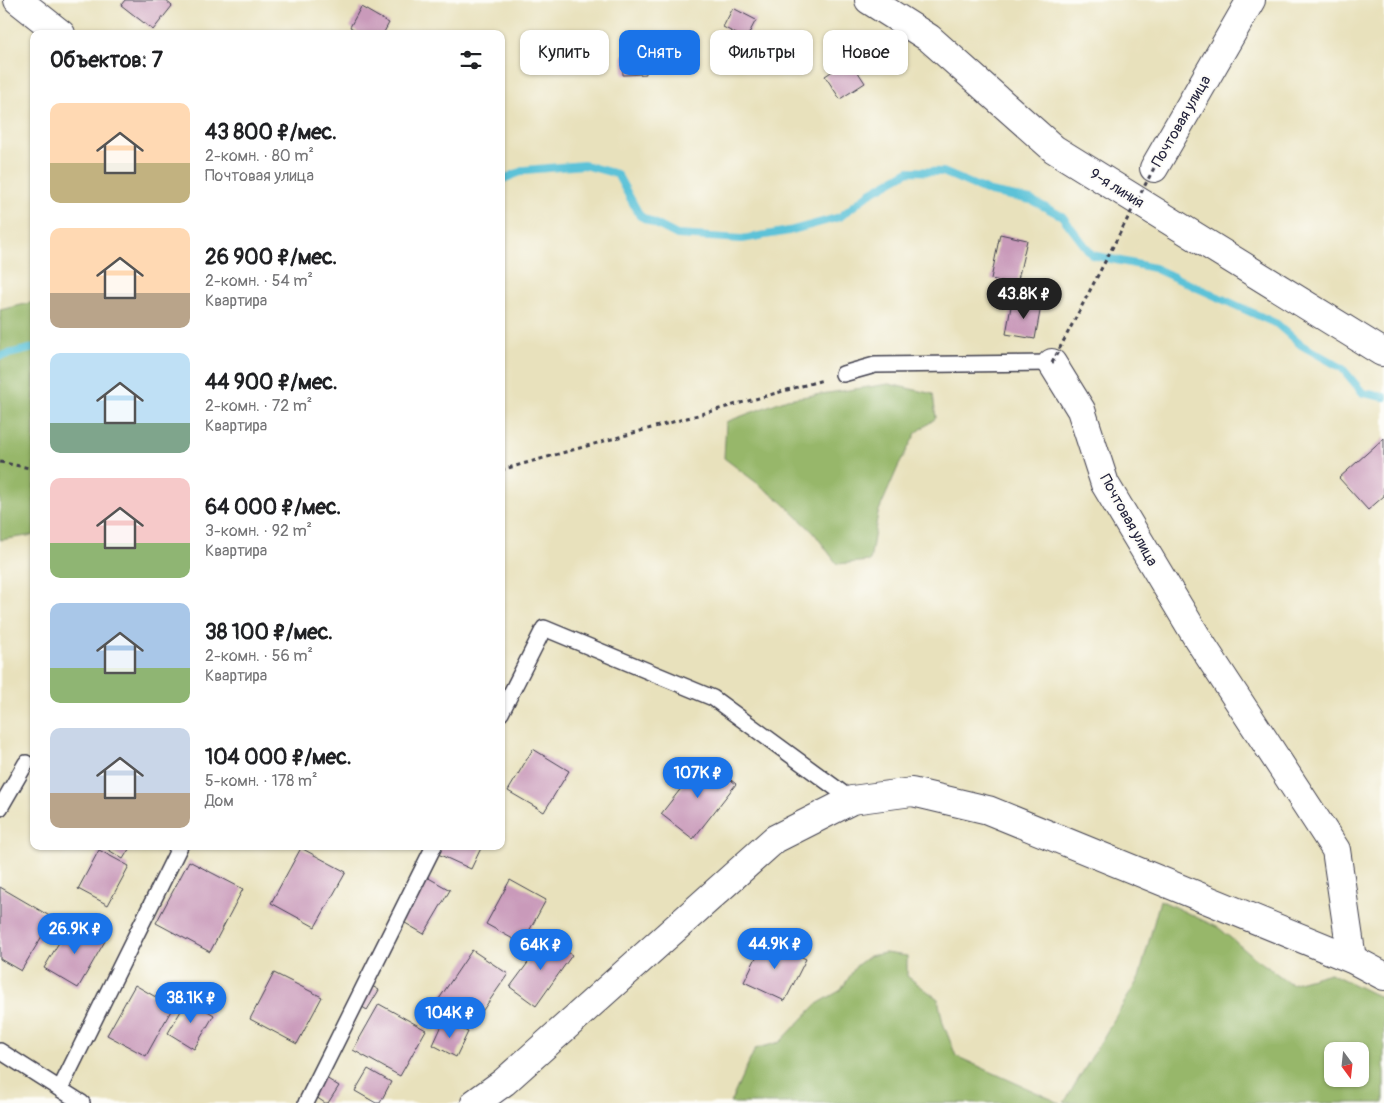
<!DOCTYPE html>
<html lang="ru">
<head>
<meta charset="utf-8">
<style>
	:root { --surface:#fff; --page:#f2f2f2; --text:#202124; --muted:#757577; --accent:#1a73e8 }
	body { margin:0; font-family:Pangolin,sans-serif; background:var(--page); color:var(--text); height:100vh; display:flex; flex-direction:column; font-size:19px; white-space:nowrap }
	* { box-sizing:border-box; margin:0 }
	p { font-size:16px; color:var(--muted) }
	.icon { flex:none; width:28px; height:28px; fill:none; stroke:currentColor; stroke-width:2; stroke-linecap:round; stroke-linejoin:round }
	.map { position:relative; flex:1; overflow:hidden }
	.panel { position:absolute; left:30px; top:30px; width:475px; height:820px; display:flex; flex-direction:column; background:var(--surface); border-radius:10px; box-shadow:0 1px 4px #0004 }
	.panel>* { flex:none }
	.guide { position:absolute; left:520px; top:30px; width:475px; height:45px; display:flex; gap:10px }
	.needle { width:32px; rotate:165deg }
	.controls { position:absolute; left:1324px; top:1042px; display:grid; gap:10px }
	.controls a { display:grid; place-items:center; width:45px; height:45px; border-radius:10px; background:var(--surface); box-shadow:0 1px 4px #0004; font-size:25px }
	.price { position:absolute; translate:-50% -42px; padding:0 11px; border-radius:18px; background:var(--accent); color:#fff; font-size:16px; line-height:32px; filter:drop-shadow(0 1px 2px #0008) }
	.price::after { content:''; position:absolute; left:50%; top:30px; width:15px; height:11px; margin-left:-8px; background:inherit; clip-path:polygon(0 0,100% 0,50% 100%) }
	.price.selected { background:#222; color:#fff }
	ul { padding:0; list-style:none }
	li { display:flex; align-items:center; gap:15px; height:125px; padding:0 20px }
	li span { display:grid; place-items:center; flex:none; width:140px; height:100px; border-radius:10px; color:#555 }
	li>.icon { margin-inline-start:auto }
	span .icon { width:60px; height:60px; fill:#fffc; stroke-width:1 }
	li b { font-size:21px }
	h2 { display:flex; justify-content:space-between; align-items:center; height:60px; padding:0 20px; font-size:21px }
	.chip { padding:0 18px; border-radius:10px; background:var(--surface); box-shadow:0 1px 4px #0004; font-size:18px; line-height:45px }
	.chip.selected { background:var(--accent); color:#fff }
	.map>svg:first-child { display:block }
	.forest { fill:#97b76a; stroke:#5c6c52; fill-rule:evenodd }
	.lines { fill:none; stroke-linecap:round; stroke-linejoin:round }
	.stream { stroke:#5bc2d8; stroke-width:8 }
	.building { fill:#c99aba }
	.lane-casing { stroke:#403f4e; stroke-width:18 }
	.street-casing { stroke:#403f4e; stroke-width:30 }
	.path { stroke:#403f4e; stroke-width:3; stroke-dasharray:4 4; stroke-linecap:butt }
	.lane { stroke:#fff; stroke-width:15 }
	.street { stroke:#fff; stroke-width:28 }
	.path-bridge { stroke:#403f4e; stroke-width:3; stroke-dasharray:4 4; stroke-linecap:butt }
	.labels { text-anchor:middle; stroke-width:4; stroke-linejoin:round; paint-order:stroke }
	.street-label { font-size:15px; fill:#22223b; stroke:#fdfcf7 }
</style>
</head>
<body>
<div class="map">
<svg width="1384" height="1103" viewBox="0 0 1384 1103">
	<rect width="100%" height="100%" fill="#fdfcf7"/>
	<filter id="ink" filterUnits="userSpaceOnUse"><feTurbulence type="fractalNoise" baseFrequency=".02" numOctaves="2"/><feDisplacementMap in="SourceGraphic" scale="10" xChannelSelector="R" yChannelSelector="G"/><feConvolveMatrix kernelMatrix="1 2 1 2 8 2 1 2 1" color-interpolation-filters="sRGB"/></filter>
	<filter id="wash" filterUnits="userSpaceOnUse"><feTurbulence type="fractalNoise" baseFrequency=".0096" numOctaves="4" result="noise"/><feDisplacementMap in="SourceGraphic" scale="20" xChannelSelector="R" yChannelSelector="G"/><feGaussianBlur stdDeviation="1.12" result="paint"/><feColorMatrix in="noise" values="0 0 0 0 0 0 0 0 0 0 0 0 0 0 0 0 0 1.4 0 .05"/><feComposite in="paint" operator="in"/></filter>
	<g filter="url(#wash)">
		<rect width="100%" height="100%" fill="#e8e1bc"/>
		<g class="forest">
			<polygon points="34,302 34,535 0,540 0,310"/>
			<polygon points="889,384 933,394 936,418 916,433 898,467 878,513 870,561 837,564 814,533 782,502 724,458 726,422 787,399"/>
			<path d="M1160,900L1219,928L1251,955L1291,984L1330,973L1384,999V1103H1064L1139,978ZM1360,1051V1079H1332V1051Z"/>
			<polygon points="885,953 907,956 907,976 938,999 943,1023 956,1056 1060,1103 730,1103 755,1049 780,1042 817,1004 841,990 856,966 869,956"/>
		</g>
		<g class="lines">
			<g class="stream">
				<polyline points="501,180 525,170 584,165 617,174 640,216 677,235 742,239 789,231 840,217 870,193 909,171 943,172 990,192 1031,200 1062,216 1092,255 1154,268 1277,324 1301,345 1342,368 1363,393 1384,397"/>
				<polyline points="0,356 34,348"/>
			</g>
		</g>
		<g id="blocks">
			<g class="building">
				<polygon points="125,0 165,0 172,6 153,30 121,5"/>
				<polygon points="361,7 389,23 383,34 362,34 350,27"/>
				<polygon points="733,8 756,20 746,39 723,27"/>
				<polygon points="646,54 646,74 623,75 622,55"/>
				<polygon points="850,60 865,83 840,99 825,76"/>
				<polygon points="1000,234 1027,240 1017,284 991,279"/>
				<polygon points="1012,301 1041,306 1035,339 1006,334"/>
				<polygon points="1384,438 1384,496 1368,510 1339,478"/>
				<polygon points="533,749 569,771 544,812 508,791"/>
				<polygon points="704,759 736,784 693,839 661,814"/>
				<polygon points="109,846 131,846 123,859 107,849"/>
				<polygon points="442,846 482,846 471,869 438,854"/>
				<polygon points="301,848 346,872 315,927 271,903"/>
				<polygon points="99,850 129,866 108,905 78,889"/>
				<polygon points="189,861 243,889 210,952 156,923"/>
				<polygon points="425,876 450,890 424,934 400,920"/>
				<polygon points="510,880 546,900 522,944 486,924"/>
				<polygon points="0,887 53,918 21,971 0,959"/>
				<polygon points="71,922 105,941 78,988 44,968"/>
				<polygon points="547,937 572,955 536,1006 510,987"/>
				<polygon points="765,939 806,959 785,1001 744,982"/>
				<polygon points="472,950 508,974 474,1023 439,999"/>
				<polygon points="274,973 322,997 297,1044 250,1019"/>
				<polygon points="365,982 379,990 367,1010 353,1001"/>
				<polygon points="135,985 173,1007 146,1056 107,1035"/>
				<polygon points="188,999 214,1015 194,1049 168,1033"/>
				<polygon points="379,1004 426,1030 400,1076 353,1050"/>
				<polygon points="444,1021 468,1032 456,1057 433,1045"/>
				<polygon points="368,1069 391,1082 380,1103 376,1103 355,1091"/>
				<polygon points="321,1075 339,1086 328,1103 325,1103 310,1093"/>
			</g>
		</g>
	</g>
	<g filter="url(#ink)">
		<use href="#blocks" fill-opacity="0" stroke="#403f4e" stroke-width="1"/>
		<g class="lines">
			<defs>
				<g id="lane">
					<polyline points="843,374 875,365 1052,363"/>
					<polyline points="501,713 544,628 713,698 852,800"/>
					<polyline points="0,808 26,763"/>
					<polyline points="0,1051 82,1103"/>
					<polyline points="60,1089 180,846"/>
					<polyline points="306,1103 434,846"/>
				</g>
				<g id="street">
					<polyline points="18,0 61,34"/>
					<polyline points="869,0 929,38 1054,149 1382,352"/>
					<polyline points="1154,168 1251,0"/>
					<polyline points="1052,363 1081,410 1105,484 1198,639 1336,850 1352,959"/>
					<polyline points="475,1103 504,1082 775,839 852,800 912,792 988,810 1352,959 1384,976"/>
				</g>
			</defs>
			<use href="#lane" class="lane-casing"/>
			<use href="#street" class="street-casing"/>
			<g class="path">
				<polyline points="0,462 34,469"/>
				<polyline points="501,470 823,380"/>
			</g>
			<use href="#lane" class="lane"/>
			<use href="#street" class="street"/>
			<polyline class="path-bridge" points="1052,363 1154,168"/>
		</g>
	</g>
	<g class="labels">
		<g class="street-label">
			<text transform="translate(1181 121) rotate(-60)" y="5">Почтовая улица</text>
			<text transform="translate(1117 188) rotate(32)" y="5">9-я линия</text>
			<text transform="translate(1129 520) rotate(61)" y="5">Почтовая улица</text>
		</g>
	</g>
</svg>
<div class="controls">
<a><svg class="needle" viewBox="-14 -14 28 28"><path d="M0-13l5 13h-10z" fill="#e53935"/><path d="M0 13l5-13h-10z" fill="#757577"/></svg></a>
</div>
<b class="price selected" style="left:1024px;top:320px">43.8K ₽</b>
<b class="price" style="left:698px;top:799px">107K ₽</b>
<b class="price" style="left:75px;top:955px">26.9K ₽</b>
<b class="price" style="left:775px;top:970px">44.9K ₽</b>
<b class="price" style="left:541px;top:971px">64K ₽</b>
<b class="price" style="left:191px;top:1024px">38.1K ₽</b>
<b class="price" style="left:450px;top:1039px">104K ₽</b>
<div class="guide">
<a class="chip">Купить</a>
<a class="chip selected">Снять</a>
<a class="chip">Фильтры</a>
<a class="chip">Новое</a>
</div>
<section class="panel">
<h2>Объектов: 7<svg class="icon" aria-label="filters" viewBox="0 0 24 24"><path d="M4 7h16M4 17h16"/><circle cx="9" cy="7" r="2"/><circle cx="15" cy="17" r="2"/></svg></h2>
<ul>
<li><span style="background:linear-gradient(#ffd9b3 60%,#c2b280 0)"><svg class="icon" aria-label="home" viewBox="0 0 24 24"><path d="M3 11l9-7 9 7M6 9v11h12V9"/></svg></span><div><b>43 800 ₽/мес.</b><p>2-комн. · 80 m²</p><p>Почтовая улица</p></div></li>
<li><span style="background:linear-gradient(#ffd9b3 65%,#b9a48a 0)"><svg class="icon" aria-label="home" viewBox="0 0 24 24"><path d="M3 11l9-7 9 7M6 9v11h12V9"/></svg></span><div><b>26 900 ₽/мес.</b><p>2-комн. · 54 m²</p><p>Квартира</p></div></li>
<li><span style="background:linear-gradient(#bfe0f5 70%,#7fa58c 0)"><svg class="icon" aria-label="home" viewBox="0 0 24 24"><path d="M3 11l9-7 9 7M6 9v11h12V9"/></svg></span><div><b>44 900 ₽/мес.</b><p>2-комн. · 72 m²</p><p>Квартира</p></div></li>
<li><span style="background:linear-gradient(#f6c9c9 65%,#8fb573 0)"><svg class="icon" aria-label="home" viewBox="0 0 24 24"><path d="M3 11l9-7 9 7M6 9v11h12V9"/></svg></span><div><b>64 000 ₽/мес.</b><p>3-комн. · 92 m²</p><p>Квартира</p></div></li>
<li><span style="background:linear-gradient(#a9c7e8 65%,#8fb573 0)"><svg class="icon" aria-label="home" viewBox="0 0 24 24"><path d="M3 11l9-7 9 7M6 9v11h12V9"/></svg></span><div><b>38 100 ₽/мес.</b><p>2-комн. · 56 m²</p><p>Квартира</p></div></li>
<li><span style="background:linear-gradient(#c9d6e8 65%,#b9a48a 0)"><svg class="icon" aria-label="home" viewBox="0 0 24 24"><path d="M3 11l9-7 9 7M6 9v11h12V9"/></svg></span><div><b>104 000 ₽/мес.</b><p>5-комн. · 178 m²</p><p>Дом</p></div></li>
</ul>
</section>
</div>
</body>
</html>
